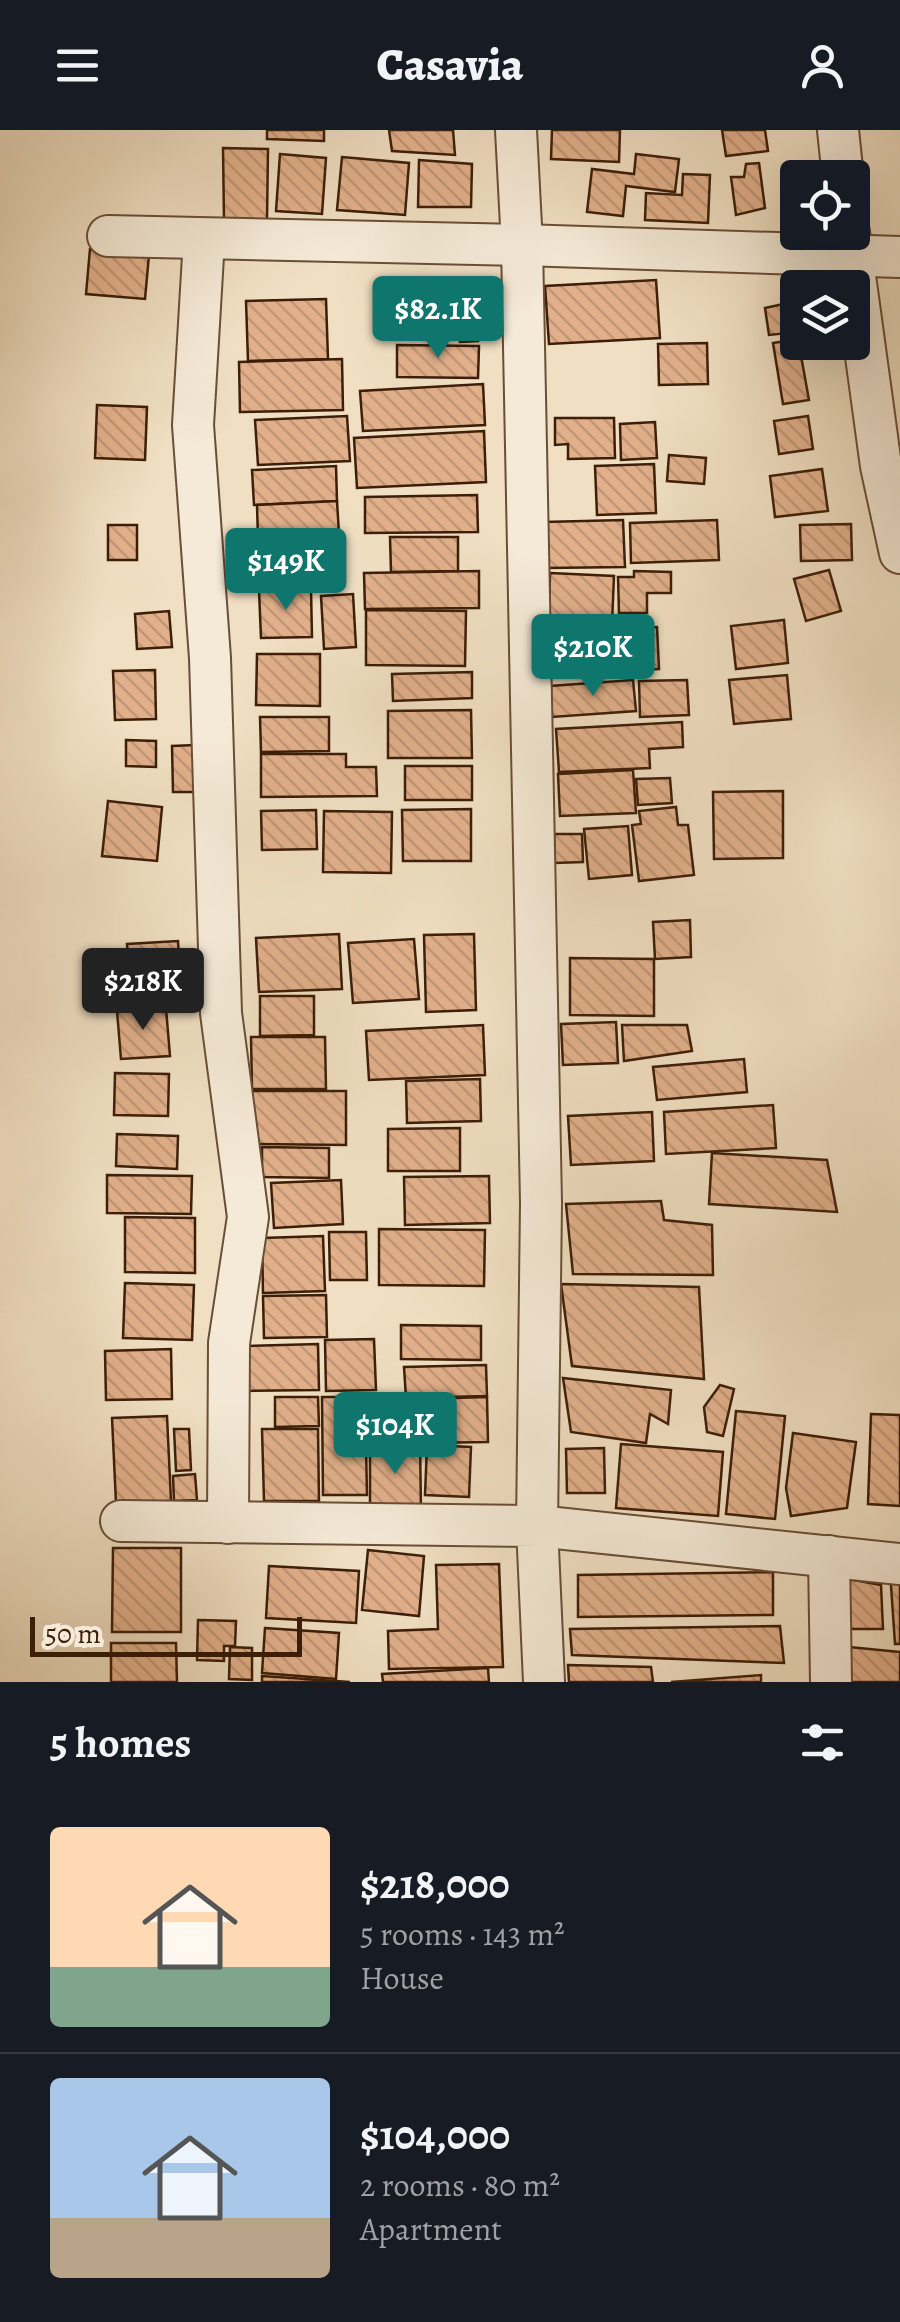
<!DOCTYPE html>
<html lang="en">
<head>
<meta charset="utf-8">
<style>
	:root { --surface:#171b24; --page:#242831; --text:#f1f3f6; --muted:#9ea1a6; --line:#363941; --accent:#0f766e }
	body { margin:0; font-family:Alegreya,serif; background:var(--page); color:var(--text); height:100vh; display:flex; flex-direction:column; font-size:38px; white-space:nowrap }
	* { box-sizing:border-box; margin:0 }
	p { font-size:32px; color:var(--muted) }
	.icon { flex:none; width:55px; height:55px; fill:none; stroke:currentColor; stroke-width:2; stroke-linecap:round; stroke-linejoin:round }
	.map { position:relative; height:1552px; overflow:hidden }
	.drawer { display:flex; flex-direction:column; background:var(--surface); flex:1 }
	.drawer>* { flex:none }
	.fabs { position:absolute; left:780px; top:30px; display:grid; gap:20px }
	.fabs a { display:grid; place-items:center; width:90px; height:90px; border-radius:10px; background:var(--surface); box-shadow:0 10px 40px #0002; font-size:50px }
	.scale { position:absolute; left:30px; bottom:25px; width:272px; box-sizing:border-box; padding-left:10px; border:5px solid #3d1e08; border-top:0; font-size:28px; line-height:35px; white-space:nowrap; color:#3d1e08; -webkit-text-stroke:8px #f5ead7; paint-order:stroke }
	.price { position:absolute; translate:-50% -85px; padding:0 22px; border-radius:10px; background:var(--accent); color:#fff; font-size:32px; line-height:65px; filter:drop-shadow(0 2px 5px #0008) }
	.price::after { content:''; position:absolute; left:50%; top:60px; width:30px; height:22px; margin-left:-15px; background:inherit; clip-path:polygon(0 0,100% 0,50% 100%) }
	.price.current { background:#222; color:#fff }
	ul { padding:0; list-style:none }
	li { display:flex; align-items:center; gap:30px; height:250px; padding:0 50px }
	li+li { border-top:2px solid var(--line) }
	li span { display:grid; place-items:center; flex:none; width:280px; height:200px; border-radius:10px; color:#555 }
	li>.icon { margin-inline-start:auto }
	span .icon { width:120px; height:120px; fill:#fffc; stroke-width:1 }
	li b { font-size:42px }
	h2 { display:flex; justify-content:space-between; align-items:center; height:120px; padding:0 50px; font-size:42px }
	header { display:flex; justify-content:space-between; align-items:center; height:130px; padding:0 50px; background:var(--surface); font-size:45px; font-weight:800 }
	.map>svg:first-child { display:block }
	.building { fill:url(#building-back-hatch); stroke:#3d1e08; stroke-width:2.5 }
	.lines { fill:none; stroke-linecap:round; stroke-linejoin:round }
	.minor-casing { stroke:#6a4e36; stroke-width:44 }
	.minor { stroke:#f5ead7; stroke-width:40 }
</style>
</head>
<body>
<header><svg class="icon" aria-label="menu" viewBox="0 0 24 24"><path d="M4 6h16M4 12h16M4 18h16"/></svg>Casavia<svg class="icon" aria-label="person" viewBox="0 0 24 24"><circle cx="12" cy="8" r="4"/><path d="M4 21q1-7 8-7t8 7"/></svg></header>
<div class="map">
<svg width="900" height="1552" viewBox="0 0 900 1552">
	<defs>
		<pattern id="building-back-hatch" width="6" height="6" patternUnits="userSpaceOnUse" patternTransform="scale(2.5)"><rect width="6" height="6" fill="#e1b08b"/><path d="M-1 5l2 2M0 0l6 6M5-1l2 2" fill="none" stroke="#c29776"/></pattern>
	</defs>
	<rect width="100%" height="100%" fill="#f0dfc2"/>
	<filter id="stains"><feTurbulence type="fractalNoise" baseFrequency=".002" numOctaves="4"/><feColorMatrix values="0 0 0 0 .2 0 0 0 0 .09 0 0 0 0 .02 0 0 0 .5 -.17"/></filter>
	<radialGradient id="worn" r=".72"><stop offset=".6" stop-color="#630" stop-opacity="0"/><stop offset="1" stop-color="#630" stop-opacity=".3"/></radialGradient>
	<g class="building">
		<polygon points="267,0 324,0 324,11 267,9"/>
		<polygon points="389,0 453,0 455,25 392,21"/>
		<polygon points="552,0 620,0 619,32 551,29"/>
		<polygon points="722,0 765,0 768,21 726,26"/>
		<polygon points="223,18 268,19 267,90 224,90"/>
		<polygon points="280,24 326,28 322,84 276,81"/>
		<polygon points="636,24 679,29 675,62 626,56 623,86 587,82 592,39 634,44"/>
		<polygon points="342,27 409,33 405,85 337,80"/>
		<polygon points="419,30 472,34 471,77 418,77"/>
		<polygon points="759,33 765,78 736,85 731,47 744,47 746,34"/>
		<polygon points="683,44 710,45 708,93 645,90 646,63 682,65"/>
		<polygon points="90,119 149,125 145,169 86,164"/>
		<polygon points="656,150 660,208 549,214 545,156"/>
		<polygon points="479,154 481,187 430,190 428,156"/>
		<polygon points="326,169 328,229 248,231 246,171"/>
		<polygon points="797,171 798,202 769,205 765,178"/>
		<polygon points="459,192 477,192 478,211 460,212"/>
		<polygon points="798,209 809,270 783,274 773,213"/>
		<polygon points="707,213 708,254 659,255 658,214"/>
		<polygon points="397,215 479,216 478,248 397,247"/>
		<polygon points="342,229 343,280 240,282 239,232"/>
		<polygon points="483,254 485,295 363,301 360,261"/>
		<polygon points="97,275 147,277 145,330 95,328"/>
		<polygon points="347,286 350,331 258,335 255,290"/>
		<polygon points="808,286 813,319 779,324 774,291"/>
		<polygon points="555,288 614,288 615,328 568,329 568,314 555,315"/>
		<polygon points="655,292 657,328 621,330 620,294"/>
		<polygon points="484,301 486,352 357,358 354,308"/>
		<polygon points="669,325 706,328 704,354 667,351"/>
		<polygon points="654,334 656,383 597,385 595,336"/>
		<polygon points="336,336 337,371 254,375 252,340"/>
		<polygon points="822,339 828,381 775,387 770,346"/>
		<polygon points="477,365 478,402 365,403 365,367"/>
		<polygon points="337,371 339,404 258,409 257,375"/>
		<polygon points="623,390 625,437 546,438 544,392"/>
		<polygon points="717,390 719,430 631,433 630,393"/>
		<polygon points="851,394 852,430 801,431 800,395"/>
		<rect x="108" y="395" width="29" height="35"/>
		<polygon points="390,407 458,407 458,441 391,442"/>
		<polygon points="341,410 342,450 254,453 252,412"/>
		<polygon points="829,440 841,481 806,491 794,449"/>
		<polygon points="479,441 479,478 365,479 364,443"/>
		<polygon points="634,441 671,442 671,463 647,463 647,483 619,483 618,447 634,447"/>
		<polygon points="550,443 614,446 612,494 549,490"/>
		<polygon points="311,459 312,507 261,508 259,460"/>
		<polygon points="353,464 356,517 324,519 321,466"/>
		<polygon points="366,480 466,481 465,536 366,535"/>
		<polygon points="169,481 172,517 137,519 135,484"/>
		<polygon points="784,490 788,533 736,539 731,496"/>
		<polygon points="657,497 659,539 554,544 552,502"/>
		<polygon points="257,524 320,524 320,576 256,575"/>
		<polygon points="155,540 156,589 115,590 113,541"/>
		<polygon points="472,542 472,568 393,571 392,544"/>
		<polygon points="787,545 791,589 734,594 729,550"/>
		<polygon points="633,550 636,581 552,587 550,556"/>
		<polygon points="687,550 689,585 640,587 639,551"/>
		<polygon points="471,580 472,628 388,628 388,581"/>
		<polygon points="260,587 329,587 329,621 261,622"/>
		<polygon points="682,592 683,617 649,619 650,638 559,642 556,599"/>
		<polygon points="126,610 156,611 156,637 126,636"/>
		<polygon points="195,615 196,662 173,662 172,616"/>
		<polygon points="261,624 346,624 346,637 376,637 377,666 261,667"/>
		<rect x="405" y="636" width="67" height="34"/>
		<polygon points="633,640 636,683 560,686 558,644"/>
		<polygon points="670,648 672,673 638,675 636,649"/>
		<polygon points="783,661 783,728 714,729 713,662"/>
		<polygon points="108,671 162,677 157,731 102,726"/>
		<polygon points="676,677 678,695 688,695 694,745 639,751 632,695 641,694 639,681"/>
		<polygon points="471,679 471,731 403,731 402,680"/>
		<polygon points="316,680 317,719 262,720 261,681"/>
		<polygon points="324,681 392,682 391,743 323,742"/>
		<polygon points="628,696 632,745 589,749 584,699"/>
		<polygon points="554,704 582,704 583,732 555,733"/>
		<polygon points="690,790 691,827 655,829 653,792"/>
		<polygon points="339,804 342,859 259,862 256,808"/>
		<polygon points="474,804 476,880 426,882 424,805"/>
		<polygon points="414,809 419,869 353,873 348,813"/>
		<polygon points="178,811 181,862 130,865 127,814"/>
		<polygon points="570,828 654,829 654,886 570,885"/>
		<polygon points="260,866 314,866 314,905 260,906"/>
		<polygon points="166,878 170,926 121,929 117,881"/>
		<polygon points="616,892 618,933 563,935 561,894"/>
		<polygon points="483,895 485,945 369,950 366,901"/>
		<polygon points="622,895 687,895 692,921 624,931"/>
		<polygon points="251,907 325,907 326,959 252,959"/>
		<polygon points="744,929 747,962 657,970 653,937"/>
		<polygon points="115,943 169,944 168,986 114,985"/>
		<polygon points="480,949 481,991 407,993 406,951"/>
		<polygon points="251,961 346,961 346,1015 251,1014"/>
		<polygon points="773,975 776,1018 666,1024 664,982"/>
		<polygon points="652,982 654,1031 571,1035 568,986"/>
		<polygon points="460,998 460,1041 388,1041 388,999"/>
		<polygon points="117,1004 178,1006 177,1039 116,1036"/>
		<polygon points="262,1017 329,1018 329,1048 262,1047"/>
		<polygon points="712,1023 827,1030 837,1082 709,1074"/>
		<polygon points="107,1045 192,1046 191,1084 107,1083"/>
		<polygon points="489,1046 490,1093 405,1095 404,1047"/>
		<polygon points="341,1050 343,1094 274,1098 271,1053"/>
		<polygon points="661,1071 664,1090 712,1095 713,1145 573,1144 566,1074"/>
		<polygon points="125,1087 195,1088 195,1143 125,1142"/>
		<polygon points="379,1099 485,1100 484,1156 379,1155"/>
		<polygon points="329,1102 366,1102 367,1150 330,1150"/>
		<polygon points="323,1106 325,1161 263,1163 262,1108"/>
		<polygon points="125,1153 194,1155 192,1210 123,1208"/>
		<polygon points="561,1154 699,1157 704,1249 572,1236"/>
		<polygon points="326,1165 327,1207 264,1208 263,1166"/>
		<polygon points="401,1195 481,1196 481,1230 401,1229"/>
		<polygon points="374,1209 376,1260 326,1261 325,1210"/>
		<polygon points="318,1214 319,1260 244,1261 243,1216"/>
		<polygon points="171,1219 172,1269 106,1270 105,1221"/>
		<polygon points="486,1235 487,1266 406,1268 404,1237"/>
		<polygon points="563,1248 671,1260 668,1294 650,1284 646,1313 571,1302"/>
		<polygon points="720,1255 734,1259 723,1306 707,1302 704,1277"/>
		<polygon points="275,1267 318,1267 319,1296 275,1297"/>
		<polygon points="322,1267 365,1267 367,1365 323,1365"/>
		<polygon points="487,1267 488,1312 424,1313 423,1269"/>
		<polygon points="736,1281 785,1286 775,1389 726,1384"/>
		<polygon points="871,1284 900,1285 900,1376 868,1374"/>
		<polygon points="167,1286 171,1371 116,1373 112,1288"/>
		<polygon points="174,1299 189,1299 191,1340 176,1341"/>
		<polygon points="262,1299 318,1299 319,1371 264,1371"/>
		<polygon points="793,1303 856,1312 847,1378 791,1386 786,1358"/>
		<polygon points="370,1309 420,1309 421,1384 370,1384"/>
		<polygon points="621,1314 723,1322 718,1386 616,1378"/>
		<polygon points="427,1315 471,1317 469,1367 425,1365"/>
		<polygon points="604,1318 605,1363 567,1363 566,1319"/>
		<polygon points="195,1344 197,1370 174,1371 173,1346"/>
		<polygon points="113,1418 181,1418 181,1502 112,1502"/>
		<polygon points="368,1420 424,1426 419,1486 362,1480"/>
		<polygon points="499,1434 503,1537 389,1539 388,1501 438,1499 436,1435"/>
		<polygon points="269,1436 359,1441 356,1493 266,1488"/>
		<polygon points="890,1441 900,1444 900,1514 895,1514"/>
		<polygon points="773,1442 773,1485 578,1487 578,1445"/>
		<polygon points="838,1447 881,1455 883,1499 840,1499"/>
		<polygon points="198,1490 236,1491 235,1516 224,1516 224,1531 197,1530"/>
		<polygon points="780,1496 784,1533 572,1525 570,1499"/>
		<polygon points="265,1498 339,1503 336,1549 262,1543"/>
		<polygon points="111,1513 176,1513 177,1552 111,1552"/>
		<polygon points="839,1516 900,1522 900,1552 839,1552"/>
		<polygon points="230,1517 252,1518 252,1550 229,1549"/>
		<polygon points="568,1535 651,1537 653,1552 569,1552"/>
		<polygon points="488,1538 489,1552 383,1552 382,1544"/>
		<polygon points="761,1545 761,1552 671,1552"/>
		<polygon points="262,1546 350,1552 262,1552"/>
	</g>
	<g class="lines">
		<defs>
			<g id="minor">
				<polyline points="516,0 522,115 541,1073 537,1396 900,1434"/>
				<polyline points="838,0 843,48"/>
				<polyline points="849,102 881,336 900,423"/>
				<polyline points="108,106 522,115 900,127"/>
				<polyline points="204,109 193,295 210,528 221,883 248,1087 229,1213 228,1393"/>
				<polyline points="121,1391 537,1396 544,1552"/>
				<polyline points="829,1426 831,1552"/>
			</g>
		</defs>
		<use href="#minor" class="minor-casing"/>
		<use href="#minor" class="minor"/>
	</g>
	<rect width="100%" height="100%" filter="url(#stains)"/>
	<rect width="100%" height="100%" fill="url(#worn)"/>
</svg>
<div class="fabs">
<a><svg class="icon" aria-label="locate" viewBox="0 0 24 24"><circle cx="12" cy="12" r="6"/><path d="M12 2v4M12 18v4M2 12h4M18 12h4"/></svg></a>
<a><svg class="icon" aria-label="layers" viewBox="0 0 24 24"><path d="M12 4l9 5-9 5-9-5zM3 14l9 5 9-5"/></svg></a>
</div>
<div class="scale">50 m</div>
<b class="price" style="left:438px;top:231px">$82.1K</b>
<b class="price" style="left:286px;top:483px">$149K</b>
<b class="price" style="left:593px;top:569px">$210K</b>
<b class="price current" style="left:143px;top:903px">$218K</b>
<b class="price" style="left:395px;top:1347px">$104K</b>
</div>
<section class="drawer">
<h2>5 homes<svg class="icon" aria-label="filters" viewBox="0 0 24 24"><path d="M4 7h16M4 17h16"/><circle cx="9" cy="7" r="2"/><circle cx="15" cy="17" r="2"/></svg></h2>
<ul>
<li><span style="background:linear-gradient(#ffd9b3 70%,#7fa58c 0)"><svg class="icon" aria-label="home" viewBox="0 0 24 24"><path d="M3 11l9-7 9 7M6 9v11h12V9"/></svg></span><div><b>$218,000</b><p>5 rooms · 143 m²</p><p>House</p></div></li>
<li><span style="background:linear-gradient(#a9c7e8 70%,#b9a48a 0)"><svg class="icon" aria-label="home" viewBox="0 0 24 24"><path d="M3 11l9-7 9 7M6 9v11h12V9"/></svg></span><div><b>$104,000</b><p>2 rooms · 80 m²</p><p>Apartment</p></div></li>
</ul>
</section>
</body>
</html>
